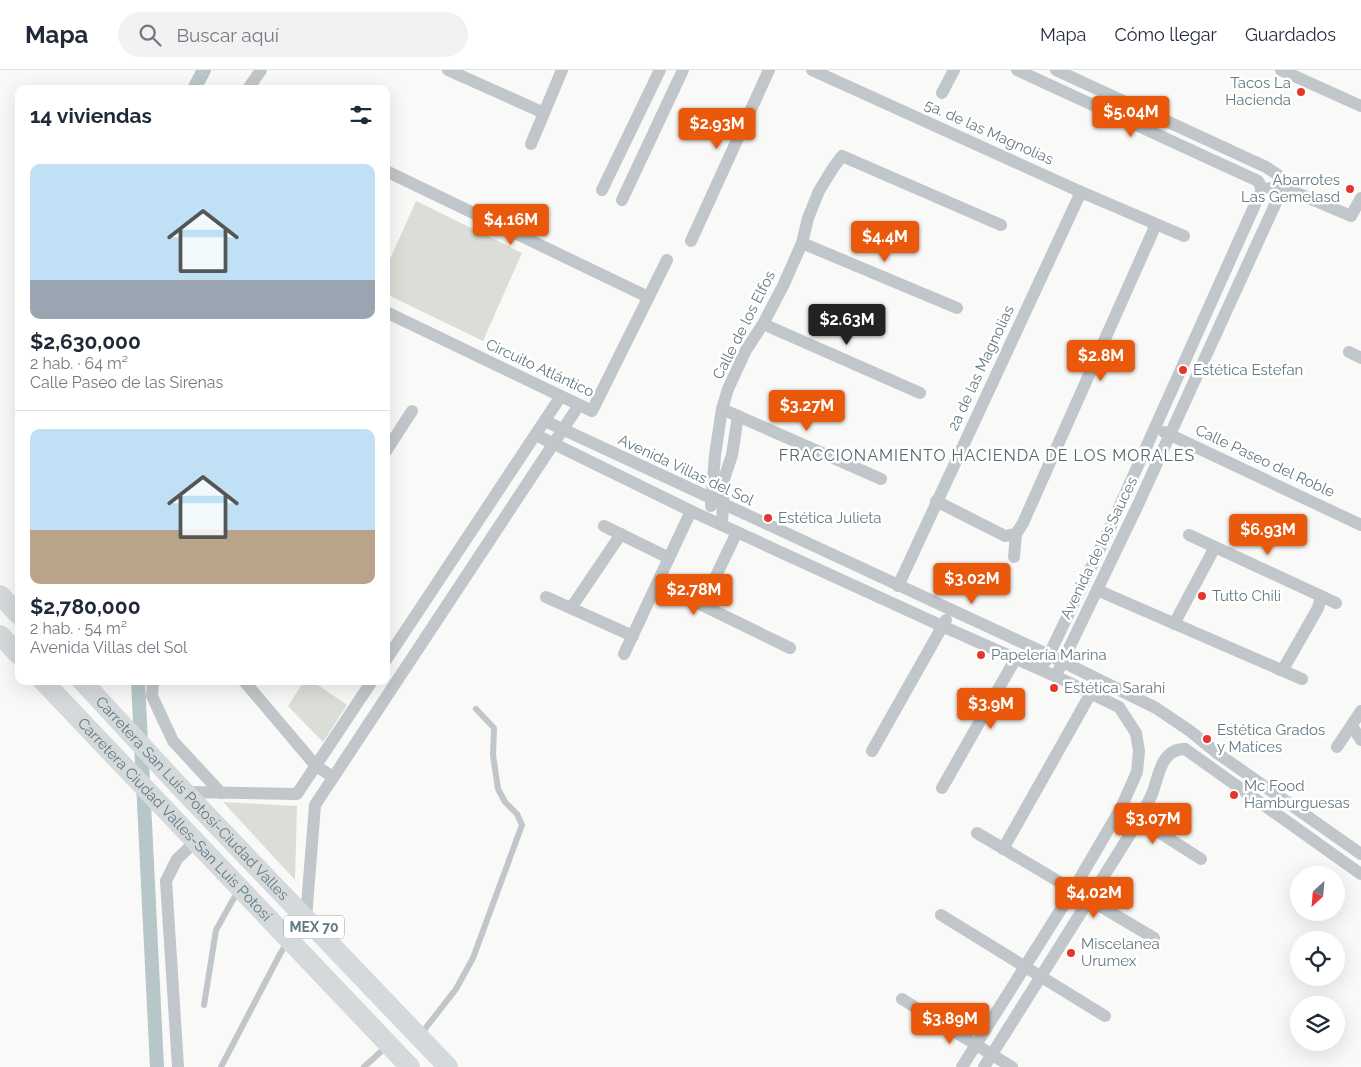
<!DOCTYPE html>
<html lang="es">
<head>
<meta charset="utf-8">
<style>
	:root { --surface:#fff; --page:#f2f2f3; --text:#1f2937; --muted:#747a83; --line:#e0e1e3; --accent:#ea580c }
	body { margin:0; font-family:Raleway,sans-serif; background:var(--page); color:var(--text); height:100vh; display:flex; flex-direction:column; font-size:19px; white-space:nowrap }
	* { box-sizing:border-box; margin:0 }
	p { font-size:16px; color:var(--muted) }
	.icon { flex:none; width:28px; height:28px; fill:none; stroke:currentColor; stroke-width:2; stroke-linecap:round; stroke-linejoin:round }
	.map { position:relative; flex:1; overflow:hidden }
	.details { position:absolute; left:15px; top:15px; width:375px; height:600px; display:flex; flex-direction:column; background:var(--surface); border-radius:10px; box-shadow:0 5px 20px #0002 }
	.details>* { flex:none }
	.needle { width:32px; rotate:206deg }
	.tools { position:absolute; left:1290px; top:796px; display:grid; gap:10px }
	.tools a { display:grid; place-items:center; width:55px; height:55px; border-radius:50%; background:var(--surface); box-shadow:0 5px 20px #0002; font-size:25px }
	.price { position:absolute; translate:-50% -42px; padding:0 11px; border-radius:5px; background:var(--accent); color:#fff; font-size:16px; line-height:32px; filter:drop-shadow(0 1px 2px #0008) }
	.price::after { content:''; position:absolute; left:50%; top:30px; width:15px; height:11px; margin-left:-8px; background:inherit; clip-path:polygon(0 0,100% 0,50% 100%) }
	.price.on { background:#222; color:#fff }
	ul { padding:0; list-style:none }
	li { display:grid; align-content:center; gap:10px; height:265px; padding:0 15px }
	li+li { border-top:1px solid var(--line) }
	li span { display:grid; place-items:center; height:155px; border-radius:10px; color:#555 }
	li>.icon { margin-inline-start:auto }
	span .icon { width:90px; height:90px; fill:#fffc; stroke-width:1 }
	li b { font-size:21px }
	h2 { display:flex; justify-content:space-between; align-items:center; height:60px; padding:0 15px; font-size:21px }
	header { display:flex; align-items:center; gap:30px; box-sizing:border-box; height:70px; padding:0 25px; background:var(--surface); border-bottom:1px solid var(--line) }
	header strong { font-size:24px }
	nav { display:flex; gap:28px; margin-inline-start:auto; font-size:18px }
	.search { width:350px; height:45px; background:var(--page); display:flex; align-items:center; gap:12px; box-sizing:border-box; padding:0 18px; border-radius:28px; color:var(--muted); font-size:19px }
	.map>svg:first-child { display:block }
	.green { fill:#daded6 }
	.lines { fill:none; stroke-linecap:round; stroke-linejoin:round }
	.canal { stroke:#b7c6c8; stroke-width:14 }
	.service { stroke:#c0c6c9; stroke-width:6 }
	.minor { stroke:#c0c6c9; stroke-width:12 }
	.primary { stroke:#d4d9dc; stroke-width:20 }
	.poi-dot { fill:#e4372b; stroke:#fff; stroke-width:2 }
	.labels { text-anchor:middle; stroke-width:5; stroke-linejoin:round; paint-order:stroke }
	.shield { fill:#fff; stroke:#92a2a8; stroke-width:1 }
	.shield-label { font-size:14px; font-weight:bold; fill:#647a82 }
	.poi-label { font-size:15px; fill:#647a82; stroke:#fff; text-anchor:start }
	.street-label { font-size:15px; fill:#647a82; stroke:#fff }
	.neighbourhood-label { font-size:16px; letter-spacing:1px; fill:#56676d; stroke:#fff }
</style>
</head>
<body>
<header>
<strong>Mapa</strong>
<div class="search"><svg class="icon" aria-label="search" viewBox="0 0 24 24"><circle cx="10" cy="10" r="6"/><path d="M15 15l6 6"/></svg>Buscar aquí</div>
<nav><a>Mapa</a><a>Cómo llegar</a><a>Guardados</a></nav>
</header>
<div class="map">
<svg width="1361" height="997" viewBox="0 0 1361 997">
	<rect width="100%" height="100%" fill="#f9f9f7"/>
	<g class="green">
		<polygon points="416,131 522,183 483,271 386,224 386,198"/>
		<polygon points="304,611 312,611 347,635 323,672 288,636"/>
		<polygon points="223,732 297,736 295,810"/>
	</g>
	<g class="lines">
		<g class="canal">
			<polyline points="194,19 204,0"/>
			<polyline points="138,611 157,997"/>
		</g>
		<g class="service">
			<polyline points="204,935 216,860 239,819"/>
			<polyline points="421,964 456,919 473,888 522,755 517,744 505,732 498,719 493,685 494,658 476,639"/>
			<polyline points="221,997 280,884 288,871"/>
			<polyline points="364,997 386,977"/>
		</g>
		<g class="minor">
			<polyline points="448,0 544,43"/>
			<polyline points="812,0 1081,122 1184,166"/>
			<polyline points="1017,0 1258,111 1262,119"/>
			<polyline points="1056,0 1266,97 1278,105 1283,117"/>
			<polyline points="1281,0 1361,36"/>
			<polyline points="248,19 261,0"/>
			<polyline points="942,23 954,0"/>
			<polyline points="531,74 562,0"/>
			<polyline points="386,101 648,227"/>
			<polyline points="1262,119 1283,117 1351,146 1361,128"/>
			<polyline points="602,120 660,0"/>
			<polyline points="622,130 683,0"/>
			<polyline points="691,171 769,0"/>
			<polyline points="802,173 957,238"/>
			<polyline points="386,242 592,341 667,190"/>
			<polyline points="763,254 920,323"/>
			<polyline points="1349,282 1361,288"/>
			<polyline points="722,339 881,409"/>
			<polyline points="545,351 1049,585 1156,638 1190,661 1217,683 1361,784"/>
			<polyline points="1164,362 1361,455"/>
			<polyline points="536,365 691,441 942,556 1055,606 1119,637 1136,663 1139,681 1137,702 1121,738 1073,820 962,997"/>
			<polyline points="386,381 412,341"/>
			<polyline points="936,431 1005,466 1016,464 1023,453 1154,159 1153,153"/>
			<polyline points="711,436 715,385 722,339 728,319 746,280 763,254 783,216 802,173 808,148 819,121 833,98 842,86 1001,155"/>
			<polyline points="722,455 724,409 732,385 738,346"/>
			<polyline points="604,456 669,488"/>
			<polyline points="737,462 702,535 790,578"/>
			<polyline points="1189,465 1336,533"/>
			<polyline points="1014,487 1016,464"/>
			<polyline points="898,516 1081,122"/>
			<polyline points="1097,520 1302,609"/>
			<polyline points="546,527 633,566"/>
			<polyline points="571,538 621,464"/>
			<polyline points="1174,554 1215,477"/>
			<polyline points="624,584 691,441"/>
			<polyline points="386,590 561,326"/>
			<polyline points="1046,591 1109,460 1262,119"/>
			<polyline points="1059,599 1136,439 1283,117"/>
			<polyline points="1280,600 1285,596 1318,538 1321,526"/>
			<polyline points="153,611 152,626 173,671 221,723"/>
			<polyline points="244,611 316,696 333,707"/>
			<polyline points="1352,656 1361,670"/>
			<polyline points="1337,677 1361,641"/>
			<polyline points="1185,679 1361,804"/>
			<polyline points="872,681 946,550"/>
			<polyline points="942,718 1016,588"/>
			<polyline points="186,722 297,724 372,611"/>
			<polyline points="1121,738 1201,789"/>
			<polyline points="977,763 1154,868"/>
			<polyline points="1003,779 1091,623"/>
			<polyline points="941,845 1105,946"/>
			<polyline points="306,848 315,735 579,335"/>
			<polyline points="902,929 1012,997"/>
			<polyline points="178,997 166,811 177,789 195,772"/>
			<path d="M984,997L1139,750C1143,741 1148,733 1152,724C1159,707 1160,679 1185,679"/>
		</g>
		<g class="primary">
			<polyline points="0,525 19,545"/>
			<polyline points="0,565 19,585"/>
			<path id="s1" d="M43,611L410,997"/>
			<path id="s2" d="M82,611L179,716L448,997"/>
		</g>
	</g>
	<g class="poi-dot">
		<circle cx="1301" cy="22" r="5"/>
		<circle cx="1350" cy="119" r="5"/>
		<circle cx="1183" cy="300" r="5"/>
		<circle cx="768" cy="448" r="5"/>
		<circle cx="1202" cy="526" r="5"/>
		<circle cx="981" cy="585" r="5"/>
		<circle cx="1054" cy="618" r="5"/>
		<circle cx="1207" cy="669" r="5"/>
		<circle cx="1234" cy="725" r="5"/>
		<circle cx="1071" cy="883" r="5"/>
	</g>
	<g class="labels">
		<rect class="shield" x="284" y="845.5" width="60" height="23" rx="4"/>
		<g class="shield-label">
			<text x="314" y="862">MEX 70</text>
		</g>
		<g class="poi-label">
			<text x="1291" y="18" text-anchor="end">Tacos La<tspan x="1291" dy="17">Hacienda</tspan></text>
			<text x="1340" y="115" text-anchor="end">Abarrotes<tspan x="1340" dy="17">Las Gemelasd</tspan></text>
			<text x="1193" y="305">Estética Estefan</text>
			<text x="778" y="453">Estética Julieta</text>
			<text x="1212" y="531">Tutto Chili</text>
			<text x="991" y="590">Papelería Marina</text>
			<text x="1064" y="623">Estética Sarahi</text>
			<text x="1217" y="665">Estética Grados<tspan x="1217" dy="17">y Matíces</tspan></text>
			<text x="1244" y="721">Mc Food<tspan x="1244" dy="17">Hamburguesas</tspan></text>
			<text x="1081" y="879">Miscelanea<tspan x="1081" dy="17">Urumex</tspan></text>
		</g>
		<g class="street-label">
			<text transform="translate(989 62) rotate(24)" y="5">5a. de las Magnolias</text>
			<text transform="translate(744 255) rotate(-63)" y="5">Calle de los Elfos</text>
			<text transform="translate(540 298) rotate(25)" y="5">Circuito Atlántico</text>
			<text transform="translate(981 298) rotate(-65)" y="5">2a de las Magnolias</text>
			<text transform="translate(1265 391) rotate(25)" y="5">Calle Paseo del Roble</text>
			<text transform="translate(686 400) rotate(25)" y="5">Avenida Villas del Sol</text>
			<text transform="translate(1099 478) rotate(-64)" y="5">Avenida de los Sauces</text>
			<text dy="5" stroke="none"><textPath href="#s2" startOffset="161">Carretera San Luis Potosí-Ciudad Valles</textPath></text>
			<text dy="5" stroke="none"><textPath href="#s1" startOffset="191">Carretera Ciudad Valles-San Luis Potosí</textPath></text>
		</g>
		<g class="neighbourhood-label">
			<text x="987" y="391">FRACCIONAMIENTO HACIENDA DE LOS MORALES</text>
		</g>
	</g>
</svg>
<div class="tools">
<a><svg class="needle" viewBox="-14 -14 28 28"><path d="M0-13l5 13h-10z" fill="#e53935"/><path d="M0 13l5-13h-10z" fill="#747a83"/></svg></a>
<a><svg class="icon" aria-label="locate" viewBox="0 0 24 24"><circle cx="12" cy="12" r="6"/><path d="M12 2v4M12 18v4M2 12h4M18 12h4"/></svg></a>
<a><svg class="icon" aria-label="layers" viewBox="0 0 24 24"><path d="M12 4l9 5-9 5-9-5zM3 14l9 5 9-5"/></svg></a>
</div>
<b class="price" style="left:1131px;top:68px">$5.04M</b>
<b class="price" style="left:717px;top:80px">$2.93M</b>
<b class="price" style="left:511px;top:176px">$4.16M</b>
<b class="price" style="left:885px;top:193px">$4.4M</b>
<b class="price on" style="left:847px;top:276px">$2.63M</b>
<b class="price" style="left:1101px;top:312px">$2.8M</b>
<b class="price" style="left:807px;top:362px">$3.27M</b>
<b class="price" style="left:1268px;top:486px">$6.93M</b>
<b class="price" style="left:972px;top:535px">$3.02M</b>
<b class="price" style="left:694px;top:546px">$2.78M</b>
<b class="price" style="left:991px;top:660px">$3.9M</b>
<b class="price" style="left:1153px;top:775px">$3.07M</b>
<b class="price" style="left:1094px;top:849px">$4.02M</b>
<b class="price" style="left:950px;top:975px">$3.89M</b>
<section class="details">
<h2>14 viviendas<svg class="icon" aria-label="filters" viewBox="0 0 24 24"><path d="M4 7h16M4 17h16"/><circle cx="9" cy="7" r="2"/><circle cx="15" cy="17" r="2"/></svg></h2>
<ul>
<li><span style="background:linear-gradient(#bfe0f5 75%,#9aa5b1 0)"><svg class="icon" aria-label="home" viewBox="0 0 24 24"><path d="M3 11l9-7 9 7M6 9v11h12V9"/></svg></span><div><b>$2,630,000</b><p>2 hab. · 64 m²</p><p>Calle Paseo de las Sirenas</p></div></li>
<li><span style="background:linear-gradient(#bfe0f5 65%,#b9a48a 0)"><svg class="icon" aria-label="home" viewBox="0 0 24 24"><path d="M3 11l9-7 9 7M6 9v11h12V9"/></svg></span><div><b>$2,780,000</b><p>2 hab. · 54 m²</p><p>Avenida Villas del Sol</p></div></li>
</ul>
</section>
</div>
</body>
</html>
